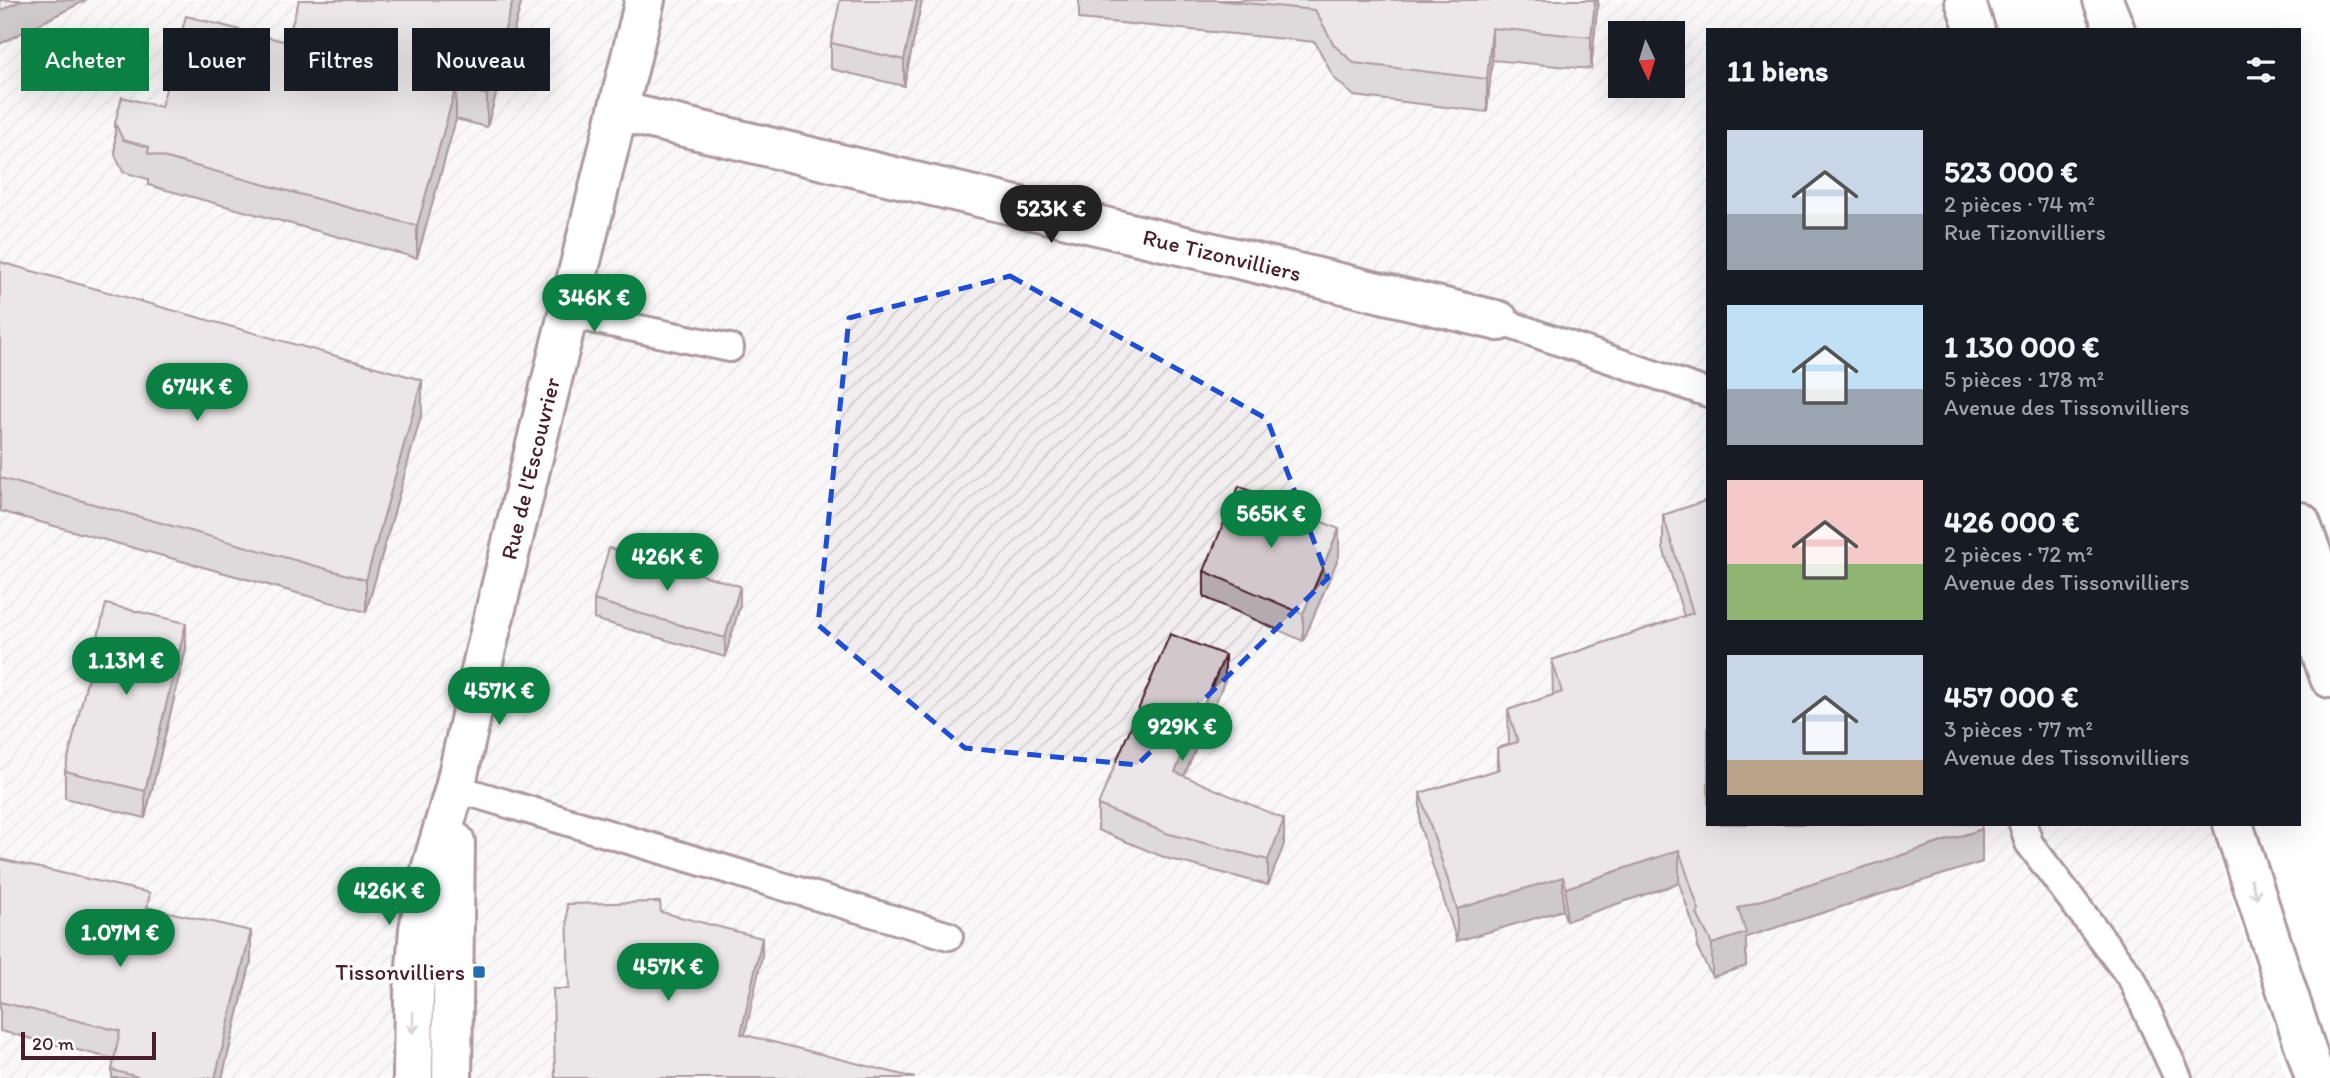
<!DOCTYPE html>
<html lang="fr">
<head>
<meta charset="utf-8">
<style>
	:root { --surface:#171b24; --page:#20242c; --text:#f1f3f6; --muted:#9ea1a6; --accent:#0b8043 }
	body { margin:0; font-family:Itim,sans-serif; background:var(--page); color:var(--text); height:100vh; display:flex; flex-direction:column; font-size:26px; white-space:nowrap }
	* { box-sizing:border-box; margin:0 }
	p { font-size:23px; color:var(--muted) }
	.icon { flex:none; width:38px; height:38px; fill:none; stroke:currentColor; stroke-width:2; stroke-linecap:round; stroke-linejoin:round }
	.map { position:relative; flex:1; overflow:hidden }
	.drawer { position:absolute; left:1706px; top:28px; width:595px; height:798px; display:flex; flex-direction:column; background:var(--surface); border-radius:0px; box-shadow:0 7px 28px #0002 }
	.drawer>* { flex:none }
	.hud { position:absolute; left:21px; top:28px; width:665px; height:63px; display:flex; gap:14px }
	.needle { width:46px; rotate:176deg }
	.fabs { position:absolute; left:1608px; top:21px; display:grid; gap:14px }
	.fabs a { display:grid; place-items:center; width:77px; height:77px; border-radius:0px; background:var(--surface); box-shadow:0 7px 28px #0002; font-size:35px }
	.scale { position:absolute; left:21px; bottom:18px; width:135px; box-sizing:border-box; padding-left:7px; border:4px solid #4a1f2b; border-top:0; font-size:19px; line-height:24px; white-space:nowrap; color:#4a1f2b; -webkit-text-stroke:5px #fff; paint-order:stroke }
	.price { position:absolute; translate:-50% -60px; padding:0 16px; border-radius:24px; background:var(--accent); color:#fff; font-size:23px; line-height:46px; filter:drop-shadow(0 2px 4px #0008) }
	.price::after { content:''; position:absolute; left:50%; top:42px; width:21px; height:16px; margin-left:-10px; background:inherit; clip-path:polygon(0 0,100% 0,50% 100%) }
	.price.selected { background:#222; color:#fff }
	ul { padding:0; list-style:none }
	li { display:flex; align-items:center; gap:21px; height:175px; padding:0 21px }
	li span { display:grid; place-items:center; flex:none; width:196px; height:140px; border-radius:0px; color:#555 }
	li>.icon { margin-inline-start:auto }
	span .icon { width:84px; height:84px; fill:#fffc; stroke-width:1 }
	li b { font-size:30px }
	h2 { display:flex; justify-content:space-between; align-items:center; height:84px; padding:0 21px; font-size:30px }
	.pill { padding:0 24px; border-radius:0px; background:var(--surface); box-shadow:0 7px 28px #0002; font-size:24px; line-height:63px }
	.pill.selected { background:var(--accent); color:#fff }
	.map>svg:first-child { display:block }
	.industrial { fill:url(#industrial-furrows); fill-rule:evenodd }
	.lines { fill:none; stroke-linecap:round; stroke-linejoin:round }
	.service-casing { stroke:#4a1f2b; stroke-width:32 }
	.minor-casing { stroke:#4a1f2b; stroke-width:44 }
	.tertiary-casing { stroke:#4a1f2b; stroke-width:44 }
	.primary-casing { stroke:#4a1f2b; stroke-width:44 }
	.service { stroke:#fff; stroke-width:26 }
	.minor { stroke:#fff; stroke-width:38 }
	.tertiary { stroke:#fff; stroke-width:38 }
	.primary { stroke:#fff; stroke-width:38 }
	.wall { fill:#b5abaf; stroke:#4a1f2b; stroke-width:2 }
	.shaded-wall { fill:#938b8e; stroke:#4a1f2b; stroke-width:2 }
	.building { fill:#d2c7cb; stroke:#4a1f2b; stroke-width:2 }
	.oneway { stroke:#ae9aa0 }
	.marked { fill:none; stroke:#1d4ed8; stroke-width:5; stroke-dasharray:14 9; stroke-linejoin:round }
	.poi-dot { fill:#1f6fb2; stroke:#fff; stroke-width:2.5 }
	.labels { text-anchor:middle; stroke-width:7; stroke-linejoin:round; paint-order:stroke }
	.street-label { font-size:23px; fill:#4a1f2b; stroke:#fff }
	.poi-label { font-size:23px; fill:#4a1f2b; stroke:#fff; text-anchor:end }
</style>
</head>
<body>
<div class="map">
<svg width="2330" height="1078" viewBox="0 0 2330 1078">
	<defs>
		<pattern id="industrial-furrows" width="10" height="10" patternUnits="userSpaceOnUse" patternTransform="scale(1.75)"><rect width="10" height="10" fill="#f2eeef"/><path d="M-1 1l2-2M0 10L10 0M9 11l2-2" fill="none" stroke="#d1cccd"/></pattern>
	</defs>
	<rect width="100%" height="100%" fill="#fff"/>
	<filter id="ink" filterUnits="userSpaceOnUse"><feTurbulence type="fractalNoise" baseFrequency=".0143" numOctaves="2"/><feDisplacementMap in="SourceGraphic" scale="14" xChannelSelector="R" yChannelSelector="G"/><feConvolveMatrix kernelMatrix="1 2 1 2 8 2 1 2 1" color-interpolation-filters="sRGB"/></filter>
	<g filter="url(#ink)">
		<path class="industrial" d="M0,0H1957L1966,30H1708V824H2209L2286,1078H0ZM1620,33H1673V86H1620Z"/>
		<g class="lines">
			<defs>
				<g id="service">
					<polyline points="568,314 730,348"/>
					<polyline points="1499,321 1708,393"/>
					<polyline points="455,788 949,936"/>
					<polyline points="2023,824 2029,843 2132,979 2178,1078"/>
				</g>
				<g id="minor">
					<path id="s1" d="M618,111L1499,321"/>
				</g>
				<g id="tertiary">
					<path id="s2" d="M413,1078L414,993L419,929L431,870L455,788L485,653L645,0"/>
					<polyline points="452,1078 455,842"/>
				</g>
				<g id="primary">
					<polyline points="1965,0 1975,30"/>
					<polyline points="2103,0 2115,30"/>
					<polyline points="2300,522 2330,603"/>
					<polyline points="2300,590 2330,678"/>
					<polyline points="2233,824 2315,1078"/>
				</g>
			</defs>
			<use href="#service" class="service-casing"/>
			<use href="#minor" class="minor-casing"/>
			<use href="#tertiary" class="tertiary-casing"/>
			<use href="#primary" class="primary-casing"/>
			<use href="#service" class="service"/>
			<use href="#minor" class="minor"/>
			<use href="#tertiary" class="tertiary"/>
			<use href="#primary" class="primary"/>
		</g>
		<g class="wall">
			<polygon points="522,0 487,127 456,119 417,258 148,185 148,179 123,172 115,155 115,123 161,107 287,42"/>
			<polygon points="922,0 904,86 831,69 831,43"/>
			<polygon points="1079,0 1598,0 1591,69 1492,60 1487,112 1354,96 1334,78 1315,42 1079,19"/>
			<polygon points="0,262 422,412 366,612 0,511"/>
			<polygon points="1663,515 1982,862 1746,937 1746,966 1712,977 1697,947 1697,936 1679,883 1566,921 1563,910 1457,941 1420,826 1420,793 1497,770 1497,748 1509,745 1508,710 1553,695 1552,660 1684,616 1663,548"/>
			<polygon points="1339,556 1303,641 1204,597 1204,571"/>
			<polygon points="594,600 740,605 725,657 594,619"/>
			<polygon points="186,649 145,818 65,798 65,771"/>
			<polygon points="1225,680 1184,776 1284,844 1268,885 1166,858 1098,830 1098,805"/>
			<polygon points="0,859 150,908 251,961 222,1078 112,1078 112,1070 114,1059 0,1031"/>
		</g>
		<g class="shaded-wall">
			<polygon points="22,0 86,0 0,44 0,11"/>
			<polygon points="513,0 522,0 487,127 487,95"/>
			<polygon points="917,0 922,0 904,86 904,60"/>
			<polygon points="1595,0 1598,0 1591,69 1591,37"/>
			<polygon points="1492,28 1492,60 1487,112 1487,79"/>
			<polygon points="456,87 456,119 417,258 417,226"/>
			<polygon points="422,380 422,412 366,612 366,580"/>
			<polygon points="1339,529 1339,556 1303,641 1303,614"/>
			<polygon points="740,586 740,605 725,657 725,638"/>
			<polygon points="186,623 186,649 145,818 145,791"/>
			<polygon points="1225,655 1225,680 1175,797 1175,772"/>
			<polygon points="1284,819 1284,844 1268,885 1268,860"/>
			<polygon points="1982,829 1982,862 1746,937 1746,966 1712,977 1712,944 1738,908"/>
			<polygon points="1679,850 1679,883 1566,921 1566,888"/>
			<polygon points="1563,877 1563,910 1457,941 1457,909"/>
			<polygon points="251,931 251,961 222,1078 215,1078"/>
			<polygon points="762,938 762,957 741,1053 741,1034"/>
		</g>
		<g class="building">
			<polygon points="0,0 22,0 0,11"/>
			<polygon points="299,0 513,0 487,95 456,87 417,226 148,153 149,147 123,140 115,123 122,97 161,107 186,16 287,42"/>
			<polygon points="840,0 917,0 904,60 831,43"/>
			<polygon points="1216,0 1595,0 1591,37 1492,28 1487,79 1354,63 1334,45 1315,10"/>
			<polygon points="0,262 422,380 366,580 0,478"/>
			<polygon points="1239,486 1339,529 1303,614 1204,571"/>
			<polygon points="1708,500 1708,824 1981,824 1982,829 1738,908 1746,933 1712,944 1697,914 1699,910 1679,850 1566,888 1563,877 1457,909 1420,793 1500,769 1497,748 1518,742 1508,710 1562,692 1552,660 1693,613 1663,515"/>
			<polygon points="609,548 740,586 725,638 594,600"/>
			<polygon points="106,604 186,623 145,791 65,771"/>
			<polygon points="1170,634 1225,655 1175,772 1284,819 1268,860 1166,833 1098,805"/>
			<polygon points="0,859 150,893 147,907 251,931 215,1078 142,1078 112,1070 120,1031 0,1002"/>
			<polygon points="660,902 661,912 762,938 741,1034 915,1078 555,1078 553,989 569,989 567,904"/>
		</g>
		<defs><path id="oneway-shaft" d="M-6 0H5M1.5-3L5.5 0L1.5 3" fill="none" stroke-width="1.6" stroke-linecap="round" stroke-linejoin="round" transform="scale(1.75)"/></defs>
		<g class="oneway">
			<use href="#oneway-shaft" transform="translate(2254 889) rotate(72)"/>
			<use href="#oneway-shaft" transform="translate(413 1023) rotate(91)"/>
		</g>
	</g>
	<path d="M0 0H2330V1078H0ZM1010,276L1267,419L1328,578L1137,765L965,748L818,625L849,318Z" fill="#fff" fill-opacity=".55" fill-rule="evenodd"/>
	<path class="marked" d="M1010,276L1267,419L1328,578L1137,765L965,748L818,625L849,318Z"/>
	<rect class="poi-dot" x="472" y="965" width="14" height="14" rx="3.5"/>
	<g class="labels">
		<g class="street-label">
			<text dy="8" stroke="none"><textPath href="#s1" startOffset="621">Rue Tizonvilliers</textPath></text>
			<text dy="8" stroke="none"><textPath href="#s2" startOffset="623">Rue de l'Escouvrier</textPath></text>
		</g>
		<g class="poi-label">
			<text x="465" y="980">Tissonvilliers</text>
		</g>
	</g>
</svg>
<div class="fabs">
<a><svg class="needle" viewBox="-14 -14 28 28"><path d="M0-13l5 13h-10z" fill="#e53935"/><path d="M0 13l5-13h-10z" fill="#9ea1a6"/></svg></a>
</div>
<div class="scale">20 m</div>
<b class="price selected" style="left:1051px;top:245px">523K €</b>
<b class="price" style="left:594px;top:334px">346K €</b>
<b class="price" style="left:197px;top:423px">674K €</b>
<b class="price" style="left:1271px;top:550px">565K €</b>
<b class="price" style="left:667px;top:593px">426K €</b>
<b class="price" style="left:126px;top:697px">1.13M €</b>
<b class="price" style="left:499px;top:727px">457K €</b>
<b class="price" style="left:1182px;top:763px">929K €</b>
<b class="price" style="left:389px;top:927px">426K €</b>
<b class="price" style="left:120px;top:969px">1.07M €</b>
<b class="price" style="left:668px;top:1003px">457K €</b>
<div class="hud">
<a class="pill selected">Acheter</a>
<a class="pill">Louer</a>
<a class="pill">Filtres</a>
<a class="pill">Nouveau</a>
</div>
<section class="drawer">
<h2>11 biens<svg class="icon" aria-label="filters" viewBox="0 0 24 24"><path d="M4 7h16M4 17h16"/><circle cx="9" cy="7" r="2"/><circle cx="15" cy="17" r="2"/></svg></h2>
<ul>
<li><span style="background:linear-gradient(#c9d6e8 60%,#9aa5b1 0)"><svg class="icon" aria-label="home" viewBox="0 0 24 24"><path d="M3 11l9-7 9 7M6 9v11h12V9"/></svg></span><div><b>523 000 €</b><p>2 pièces · 74 m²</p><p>Rue Tizonvilliers</p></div></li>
<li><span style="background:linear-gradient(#bfe0f5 60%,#9aa5b1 0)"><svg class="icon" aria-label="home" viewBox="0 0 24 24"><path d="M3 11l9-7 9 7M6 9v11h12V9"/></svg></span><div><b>1 130 000 €</b><p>5 pièces · 178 m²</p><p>Avenue des Tissonvilliers</p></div></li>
<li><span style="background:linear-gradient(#f6c9c9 60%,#8fb573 0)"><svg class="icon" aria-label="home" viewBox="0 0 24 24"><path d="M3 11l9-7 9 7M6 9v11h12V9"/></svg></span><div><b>426 000 €</b><p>2 pièces · 72 m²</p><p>Avenue des Tissonvilliers</p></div></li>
<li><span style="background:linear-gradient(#c9d6e8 75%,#b9a48a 0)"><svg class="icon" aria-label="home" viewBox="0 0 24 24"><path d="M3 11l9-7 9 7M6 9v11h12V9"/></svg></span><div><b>457 000 €</b><p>3 pièces · 77 m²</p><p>Avenue des Tissonvilliers</p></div></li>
</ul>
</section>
</div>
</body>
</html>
